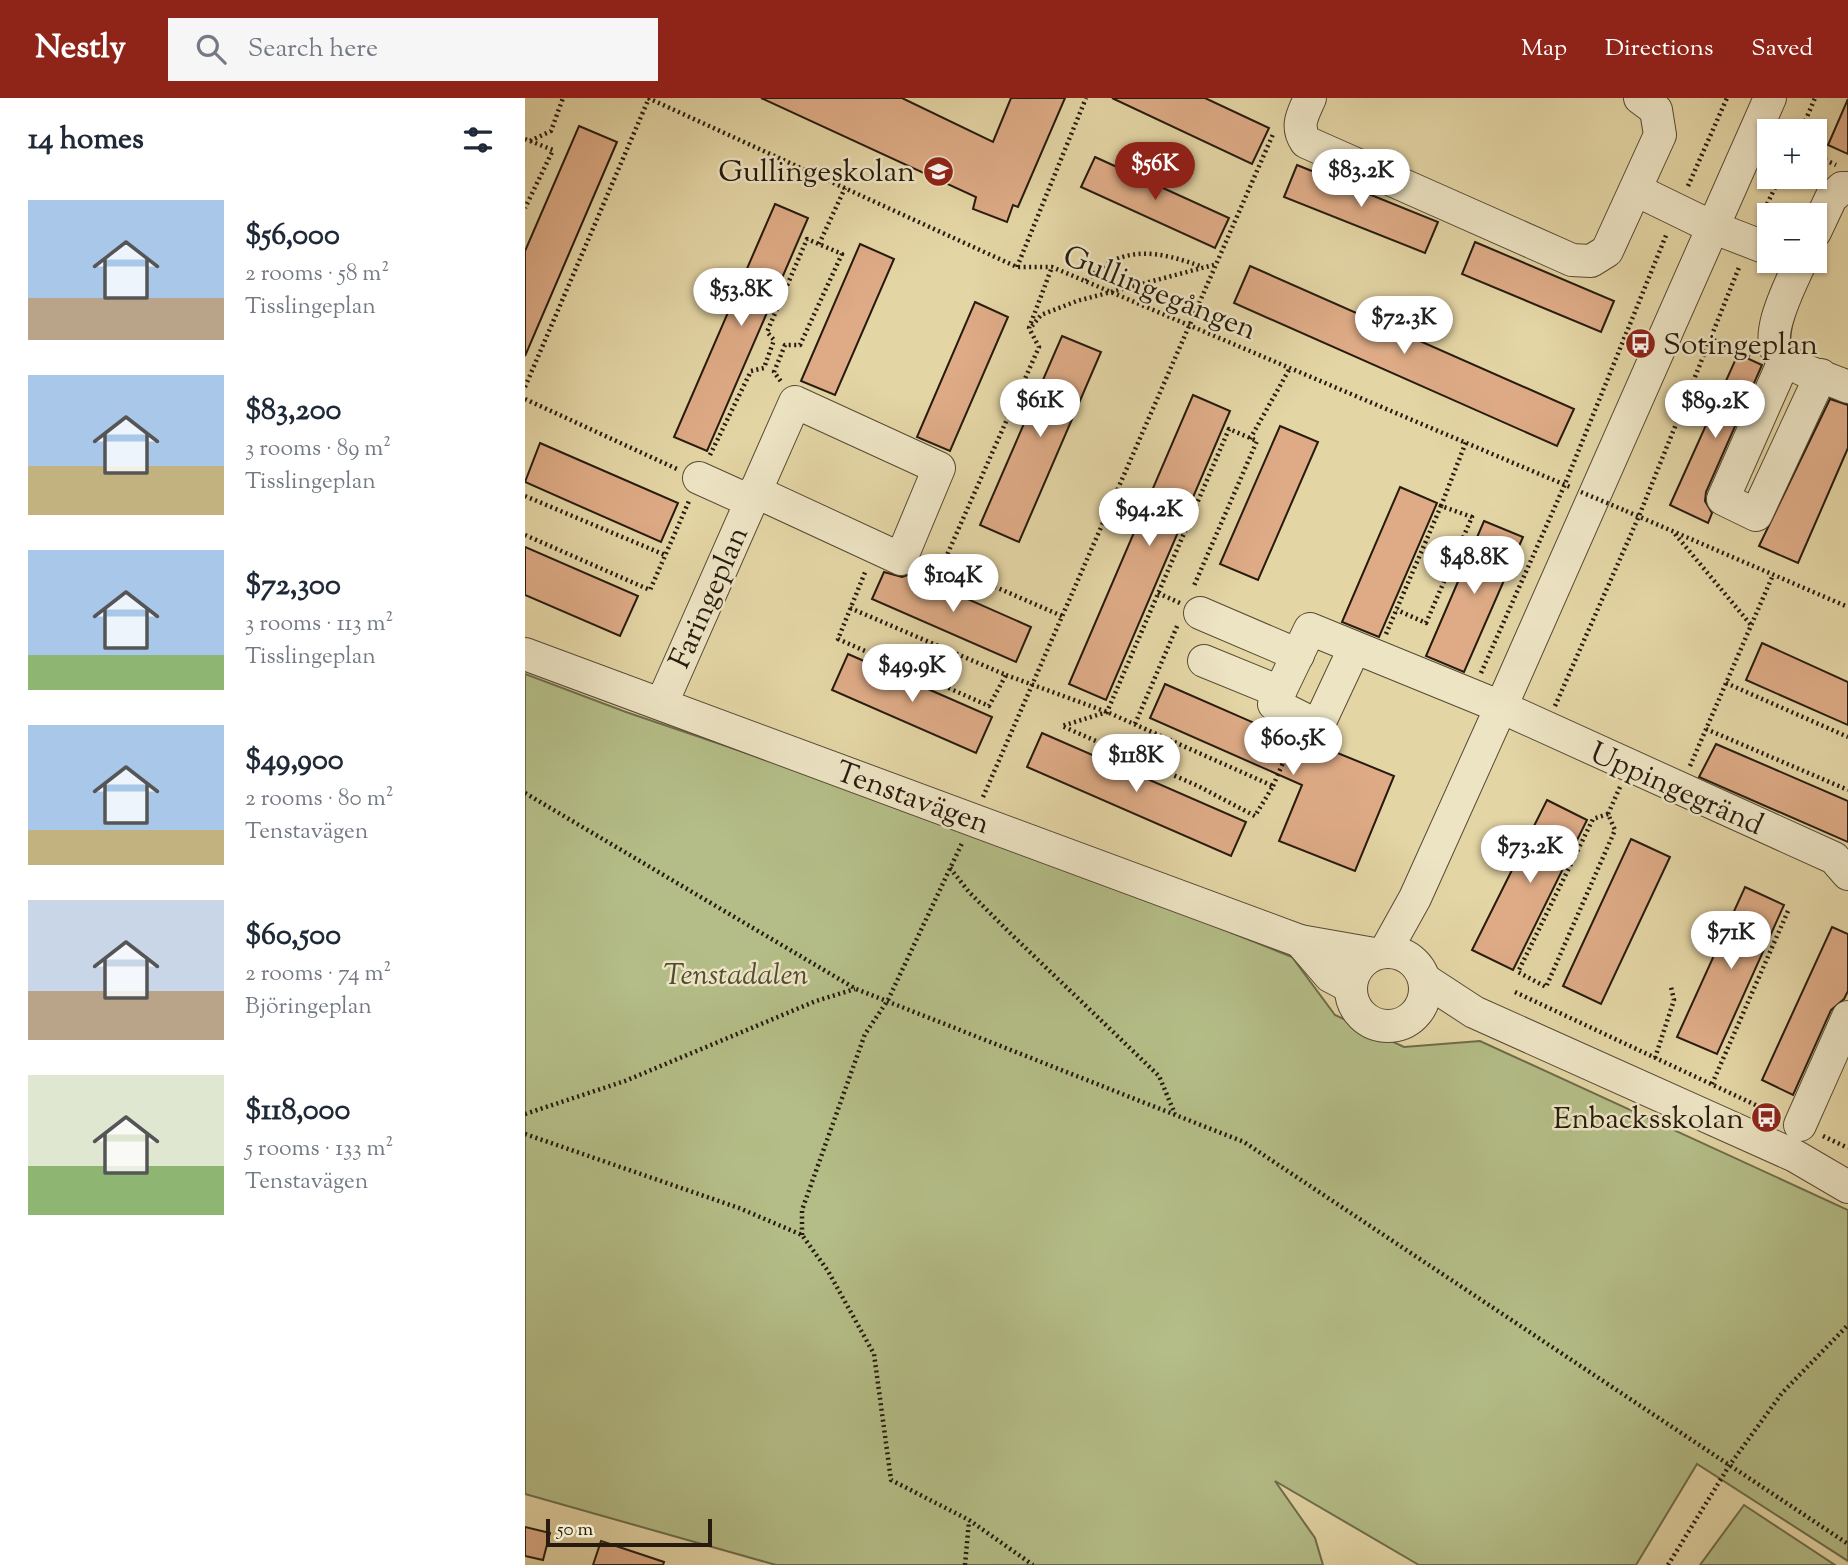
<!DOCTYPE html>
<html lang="en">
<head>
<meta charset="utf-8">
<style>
	:root { --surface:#fff; --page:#f6f6f7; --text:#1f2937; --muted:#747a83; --accent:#8f2418 }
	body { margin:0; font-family:"Sorts Mill Goudy",serif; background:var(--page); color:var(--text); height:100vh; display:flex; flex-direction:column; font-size:26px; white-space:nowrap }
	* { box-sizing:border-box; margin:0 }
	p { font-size:23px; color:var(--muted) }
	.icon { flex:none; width:38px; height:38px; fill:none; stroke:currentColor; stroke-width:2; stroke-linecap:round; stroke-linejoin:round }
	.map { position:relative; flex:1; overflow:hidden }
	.sheet { display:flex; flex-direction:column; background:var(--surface); width:525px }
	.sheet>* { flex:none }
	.controls { position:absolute; left:1232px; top:21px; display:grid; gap:14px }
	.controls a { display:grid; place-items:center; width:70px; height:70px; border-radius:0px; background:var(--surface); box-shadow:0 2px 5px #0004; font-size:35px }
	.scale { position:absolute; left:21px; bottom:18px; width:166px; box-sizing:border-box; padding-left:7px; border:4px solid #261b0e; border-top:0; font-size:19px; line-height:24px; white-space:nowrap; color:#261b0e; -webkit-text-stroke:5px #ede4c4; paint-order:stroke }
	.price { position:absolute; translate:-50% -60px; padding:0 16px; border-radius:24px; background:#fff; color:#222; font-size:23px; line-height:46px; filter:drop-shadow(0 2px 4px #0008) }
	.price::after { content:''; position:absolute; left:50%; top:42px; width:21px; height:16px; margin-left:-10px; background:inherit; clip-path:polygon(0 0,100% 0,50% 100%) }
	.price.on { background:var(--accent); color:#fff }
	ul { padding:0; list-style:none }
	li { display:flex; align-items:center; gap:21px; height:175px; padding:0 28px }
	li span { display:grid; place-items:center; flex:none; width:196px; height:140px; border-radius:0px; color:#555 }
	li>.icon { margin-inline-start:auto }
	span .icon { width:84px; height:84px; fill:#fffc; stroke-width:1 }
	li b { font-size:30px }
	h2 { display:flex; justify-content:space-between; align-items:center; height:84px; padding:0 28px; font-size:30px }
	header { display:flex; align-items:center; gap:42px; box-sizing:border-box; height:98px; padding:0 35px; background:var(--accent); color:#fff }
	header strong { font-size:33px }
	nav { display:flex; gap:38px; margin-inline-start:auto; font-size:24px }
	.search { width:490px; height:63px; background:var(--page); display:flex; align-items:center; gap:18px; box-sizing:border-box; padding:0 24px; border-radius:0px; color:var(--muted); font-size:26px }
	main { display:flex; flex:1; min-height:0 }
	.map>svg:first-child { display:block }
	.green { fill:#b4bd87; stroke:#6d6c4a; stroke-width:2 }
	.building { fill:#deab86; stroke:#261b0e; stroke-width:2 }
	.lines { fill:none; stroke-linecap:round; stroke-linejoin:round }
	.minor-casing { stroke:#564a34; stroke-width:34 }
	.path { stroke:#261b0e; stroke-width:4.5; stroke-dasharray:2 3.5; stroke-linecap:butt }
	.minor { stroke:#ede4c4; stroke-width:32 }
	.path-bridge { stroke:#261b0e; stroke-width:4.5; stroke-dasharray:2 3.5; stroke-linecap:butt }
	.labels { text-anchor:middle; stroke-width:5; stroke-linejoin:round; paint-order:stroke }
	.poi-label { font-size:30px; fill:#261b0e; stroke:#ede4c4; text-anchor:end }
	.street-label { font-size:30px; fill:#261b0e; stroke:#ede4c4 }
	.park-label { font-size:30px; font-style:italic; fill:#514c32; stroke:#ede4c4 }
</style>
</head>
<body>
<header>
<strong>Nestly</strong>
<div class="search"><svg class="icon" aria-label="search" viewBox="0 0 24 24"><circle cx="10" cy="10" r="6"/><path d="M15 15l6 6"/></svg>Search here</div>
<nav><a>Map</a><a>Directions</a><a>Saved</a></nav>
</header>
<main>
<section class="sheet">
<h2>14 homes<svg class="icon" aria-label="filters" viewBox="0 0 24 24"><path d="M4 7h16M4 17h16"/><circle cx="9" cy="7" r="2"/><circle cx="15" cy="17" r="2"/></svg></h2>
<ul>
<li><span style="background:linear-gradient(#a9c7e8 70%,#b9a48a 0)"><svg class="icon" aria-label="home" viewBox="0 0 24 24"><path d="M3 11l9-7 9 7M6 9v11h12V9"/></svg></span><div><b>$56,000</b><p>2 rooms · 58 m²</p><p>Tisslingeplan</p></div></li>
<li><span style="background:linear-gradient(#a9c7e8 65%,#c2b280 0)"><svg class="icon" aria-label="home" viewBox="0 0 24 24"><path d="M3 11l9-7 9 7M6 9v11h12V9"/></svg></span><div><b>$83,200</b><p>3 rooms · 89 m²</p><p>Tisslingeplan</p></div></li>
<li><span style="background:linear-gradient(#a9c7e8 75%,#8fb573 0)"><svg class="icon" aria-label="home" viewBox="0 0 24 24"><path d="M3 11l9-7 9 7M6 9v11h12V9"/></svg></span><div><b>$72,300</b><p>3 rooms · 113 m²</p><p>Tisslingeplan</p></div></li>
<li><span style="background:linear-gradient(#a9c7e8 75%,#c2b280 0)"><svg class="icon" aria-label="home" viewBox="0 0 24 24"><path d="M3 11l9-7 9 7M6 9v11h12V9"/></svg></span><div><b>$49,900</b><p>2 rooms · 80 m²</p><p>Tenstavägen</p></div></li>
<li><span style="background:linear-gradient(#c9d6e8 65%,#b9a48a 0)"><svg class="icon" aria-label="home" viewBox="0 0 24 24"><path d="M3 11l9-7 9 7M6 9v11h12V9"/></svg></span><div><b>$60,500</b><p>2 rooms · 74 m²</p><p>Björingeplan</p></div></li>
<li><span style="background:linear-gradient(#dfe7d0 65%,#8fb573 0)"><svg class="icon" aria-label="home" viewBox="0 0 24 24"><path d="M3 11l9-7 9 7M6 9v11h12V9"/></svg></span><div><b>$118,000</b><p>5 rooms · 133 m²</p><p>Tenstavägen</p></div></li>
</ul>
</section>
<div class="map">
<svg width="1323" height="1467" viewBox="0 0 1323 1467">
	<rect width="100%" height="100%" fill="#e4d5a5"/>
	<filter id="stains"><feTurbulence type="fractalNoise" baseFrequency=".00286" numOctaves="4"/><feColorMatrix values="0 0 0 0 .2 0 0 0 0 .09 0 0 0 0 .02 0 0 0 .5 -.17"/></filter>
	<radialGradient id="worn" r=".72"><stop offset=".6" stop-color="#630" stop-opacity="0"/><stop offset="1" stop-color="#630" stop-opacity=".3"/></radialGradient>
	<g class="green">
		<polygon points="0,576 101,614 456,735 767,859 810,917 879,949 955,943 1323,1112 1323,1463 1172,1366 1111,1467 894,1467 750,1383 790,1440 798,1467 251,1467 0,1396"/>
		<polygon points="1219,1407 1310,1467 1175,1467"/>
	</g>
	<g class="building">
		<polygon points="236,0 377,0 468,44 486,0 540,0 493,109 488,107 482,124 448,111 451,99"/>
		<polygon points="587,0 680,0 744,30 727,66"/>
		<polygon points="1323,1 1323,56 1303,47"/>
		<polygon points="54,28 92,44 0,258 0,153"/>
		<polygon points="570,59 704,120 690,150 556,89"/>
		<polygon points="772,67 913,124 900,155 759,99"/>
		<polygon points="250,106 283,120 182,353 149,339"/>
		<polygon points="950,144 1089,203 1076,234 937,176"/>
		<polygon points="335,146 369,161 310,297 276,283"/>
		<polygon points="725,168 1049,311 1032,348 709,205"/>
		<polygon points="450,204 483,219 425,353 392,339"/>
		<polygon points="537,238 576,254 494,444 455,427"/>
		<polygon points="1213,256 1237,267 1181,394 1180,403 1187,415 1183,425 1145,407"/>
		<polygon points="668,297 705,313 581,602 544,586"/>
		<polygon points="1305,301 1323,307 1323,350 1273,465 1234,448"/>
		<polygon points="755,328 793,344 733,482 695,466"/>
		<polygon points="15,345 153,405 136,444 0,384"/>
		<polygon points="875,389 912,405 854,539 817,524"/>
		<polygon points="959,423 998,439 939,574 901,558"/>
		<polygon points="0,449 113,498 95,538 0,497"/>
		<polygon points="359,474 377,479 386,476 506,529 491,564 347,501"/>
		<polygon points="1237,545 1323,584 1323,627 1221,582"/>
		<polygon points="323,556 467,619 451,655 307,592"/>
		<polygon points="640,586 791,652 793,647 869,678 830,773 754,743 777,687 625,620"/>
		<polygon points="517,635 721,724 706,758 502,669"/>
		<polygon points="1191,646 1323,703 1323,744 1174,679"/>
		<polygon points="1022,702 1062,722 988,872 947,852"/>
		<polygon points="1106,741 1145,759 1076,906 1038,888"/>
		<polygon points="1220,789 1259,807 1192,956 1152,939"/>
		<polygon points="1307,829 1323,836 1323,893 1319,901 1306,912 1268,997 1237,982"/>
		<polygon points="0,1429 25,1435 18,1462 0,1458"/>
		<polygon points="76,1443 139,1464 138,1467 68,1467"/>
	</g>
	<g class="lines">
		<defs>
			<g id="minor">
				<path d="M785,0C778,16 770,28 781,44L1047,162L1066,163L1082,153L1135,37L1131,12L1115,0"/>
				<polyline points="1111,92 1187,129 1244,151"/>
				<polyline points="1290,134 1306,100 1317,90 1323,90"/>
				<path d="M1276,163C1267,184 1235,242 1257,260C1274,273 1303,280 1323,289"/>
				<polyline points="1260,261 1198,401 1231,417 1296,277"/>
				<polyline points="174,380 225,403"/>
				<polyline points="675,515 773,557"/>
				<polyline points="829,551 793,628 749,606 785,531 976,609 1309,760 1323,776"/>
				<polyline points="0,556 775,843 849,856"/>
				<polyline points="679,563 755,594"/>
				<polyline points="137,605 270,304 414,370 376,461 229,393"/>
				<polyline points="775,843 805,878 826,889"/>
				<circle cx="863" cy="891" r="37"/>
				<polyline points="860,854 890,800 976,609 1245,0"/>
				<polyline points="900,882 949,914 1270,1058 1323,1089"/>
				<polyline points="1275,1027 1323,919"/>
			</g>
		</defs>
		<use href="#minor" class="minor-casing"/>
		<g class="path">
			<polyline points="123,0 492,169 527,169 1045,389"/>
			<polyline points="1276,33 1290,0"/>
			<polyline points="0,41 28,52 0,110"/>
			<polyline points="5,43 26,33 38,0"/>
			<polyline points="1290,57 1311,67"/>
			<polyline points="1163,88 1202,0"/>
			<polyline points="1235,121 1255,79"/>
			<polyline points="294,146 320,90"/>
			<polyline points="492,169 561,0"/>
			<path d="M561,183C598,145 633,153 678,169"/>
			<polyline points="507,228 516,217 552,203 692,166"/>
			<polyline points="1184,240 1225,258"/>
			<polyline points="0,289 124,0"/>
			<polyline points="0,301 152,371"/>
			<polyline points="725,341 765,270"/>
			<polyline points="185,357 226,273 239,270 249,242 242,234 282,141 317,156 275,247 260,247 249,274 257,285"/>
			<polyline points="0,398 140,457"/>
			<polyline points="916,408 941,344"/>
			<polyline points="1101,413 1323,509"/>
			<polyline points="1150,436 1226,527"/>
			<polyline points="0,437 125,492 164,403"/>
			<polyline points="404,460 537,518"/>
			<polyline points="418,466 514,249 504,230 527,169"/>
			<polyline points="633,495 655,505"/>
			<polyline points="325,510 481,577 464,608 313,541 341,472"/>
			<polyline points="861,536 916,408 947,419 901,525 872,512"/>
			<polyline points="956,575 1040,386 1142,135"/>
			<polyline points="481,577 582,614 748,688 730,718 673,688 537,628 582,614 704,331 732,343 668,490"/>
			<polyline points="1201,585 1323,639"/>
			<polyline points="1030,608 1114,418 1215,167"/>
			<polyline points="610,626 653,526"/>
			<polyline points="1181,631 1323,692"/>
			<polyline points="1165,668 1248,477"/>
			<polyline points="748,688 767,644"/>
			<polyline points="0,695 331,891 719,1044 1323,1446"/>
			<polyline points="458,699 749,34"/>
			<polyline points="1083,716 1068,721 993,874 1021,889 1090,732 1083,716 1095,689"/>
			<polyline points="425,770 444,794 486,836 634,978 650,1016"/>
			<polyline points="990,894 1252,1017"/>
			<polyline points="1130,960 1149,902 1146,889"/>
			<polyline points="1187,986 1263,813"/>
			<polyline points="0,1016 100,983 291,903 330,891"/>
			<polyline points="0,1036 214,1110 277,1137 303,1173 349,1256 366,1382 444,1422 508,1467"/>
			<polyline points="1298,1038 1323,1050"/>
			<polyline points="277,1137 277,1112 340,936 363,902 438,743"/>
			<polyline points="440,1467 444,1423"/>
			<polyline points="1143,1467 1204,1368 1257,1295 1323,1227"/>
		</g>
		<use href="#minor" class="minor"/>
		<polyline class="path-bridge" points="1056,394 1101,413"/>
	</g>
	<defs>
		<symbol id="school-disc" viewBox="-11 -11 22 22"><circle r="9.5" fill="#8f2418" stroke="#ede4c4"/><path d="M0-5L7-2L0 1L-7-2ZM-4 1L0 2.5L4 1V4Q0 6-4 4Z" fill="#fff"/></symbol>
		<symbol id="bus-disc" viewBox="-11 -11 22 22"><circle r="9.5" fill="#8f2418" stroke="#ede4c4"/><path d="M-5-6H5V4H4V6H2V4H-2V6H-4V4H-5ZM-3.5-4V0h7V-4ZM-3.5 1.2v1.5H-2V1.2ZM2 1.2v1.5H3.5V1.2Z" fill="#fff"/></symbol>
	</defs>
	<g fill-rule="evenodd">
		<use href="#school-disc" x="396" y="56" width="35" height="35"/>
		<use href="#bus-disc" x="1098" y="228" width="35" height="35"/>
		<use href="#bus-disc" x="1224" y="1002" width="35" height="35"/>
	</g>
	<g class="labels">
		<g class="poi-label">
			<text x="390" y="83">Gullingeskolan</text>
			<text x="1138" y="256" text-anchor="start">Sotingeplan</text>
			<text x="1219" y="1030">Enbacksskolan</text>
		</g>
		<g class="street-label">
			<text transform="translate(635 194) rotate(22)" y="10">Gullingegången</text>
			<text transform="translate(183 499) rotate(-66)" y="10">Faringeplan</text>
			<text transform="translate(1152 690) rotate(24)" y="10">Uppingegränd</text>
			<text transform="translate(388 699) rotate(20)" y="10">Tenstavägen</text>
		</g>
		<g class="park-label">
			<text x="211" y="886">Tenstadalen</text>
		</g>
	</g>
	<rect width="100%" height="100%" filter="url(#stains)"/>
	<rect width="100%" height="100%" fill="url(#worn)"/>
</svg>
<div class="controls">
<a>+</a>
<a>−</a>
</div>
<div class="scale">50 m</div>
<b class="price on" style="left:630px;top:104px">$56K</b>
<b class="price" style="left:836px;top:111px">$83.2K</b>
<b class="price" style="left:216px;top:230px">$53.8K</b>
<b class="price" style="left:879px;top:258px">$72.3K</b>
<b class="price" style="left:515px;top:341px">$61K</b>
<b class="price" style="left:1190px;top:342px">$89.2K</b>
<b class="price" style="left:624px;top:450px">$94.2K</b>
<b class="price" style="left:949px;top:498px">$48.8K</b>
<b class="price" style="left:428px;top:516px">$104K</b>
<b class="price" style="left:387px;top:606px">$49.9K</b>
<b class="price" style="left:768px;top:679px">$60.5K</b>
<b class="price" style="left:611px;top:696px">$118K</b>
<b class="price" style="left:1005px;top:787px">$73.2K</b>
<b class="price" style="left:1206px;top:873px">$71K</b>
</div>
</main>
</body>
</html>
